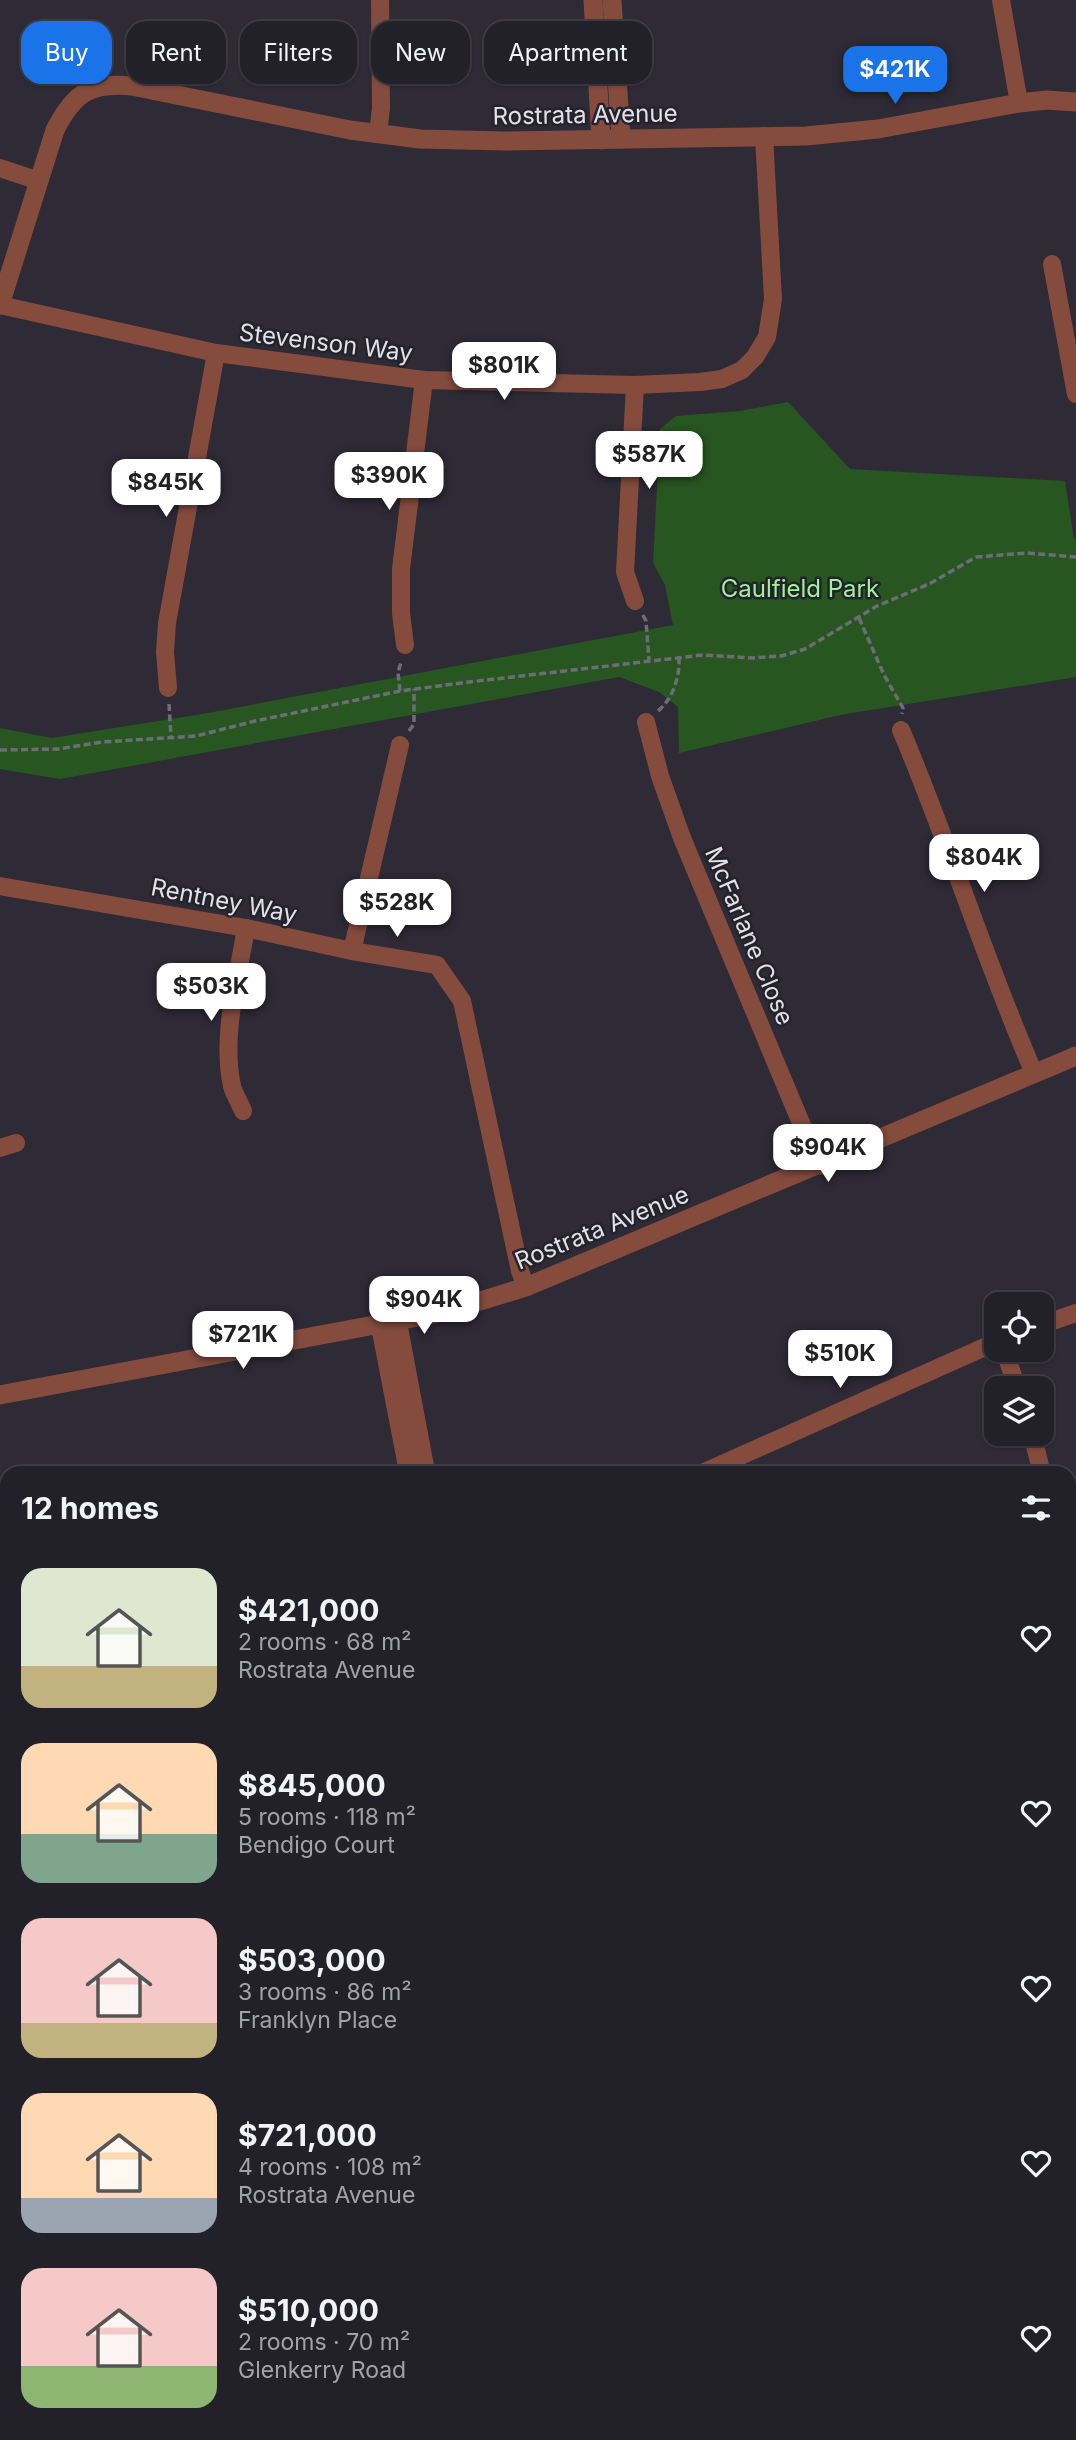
<!DOCTYPE html>
<html lang="en">
<head>
<meta charset="utf-8">
<style>
	:root { --surface:#222029; --page:#2e2d35; --text:#f1f3f6; --muted:#a2a3a8; --line:#3f3e46; --accent:#1a73e8 }
	body { margin:0; font-family:Inter,sans-serif; background:var(--page); color:var(--text); height:100vh; display:flex; flex-direction:column; font-size:26px; white-space:nowrap }
	* { box-sizing:border-box; margin:0 }
	p { font-size:23px; color:var(--muted) }
	.icon { flex:none; width:38px; height:38px; fill:none; stroke:currentColor; stroke-width:2; stroke-linecap:round; stroke-linejoin:round }
	.map { position:relative; flex:1; overflow:hidden }
	.side { position:absolute; left:0px; top:1466px; width:1076px; height:975px; display:flex; flex-direction:column; background:var(--surface); border-radius:21px 21px 0 0; box-shadow:0 2px 5px #0004,0 0 0 2px var(--line) }
	.side>* { flex:none }
	.banner { position:absolute; left:21px; top:21px; width:700px; height:63px; display:flex; gap:14px }
	.buttons { position:absolute; left:984px; top:1292px; display:grid; gap:14px }
	.buttons a { display:grid; place-items:center; width:70px; height:70px; border-radius:14px; background:var(--surface); box-shadow:0 2px 5px #0004,0 0 0 2px var(--line); font-size:35px }
	.price { position:absolute; translate:-50% -60px; padding:0 16px; border-radius:14px; background:#fff; color:#222; font-size:23px; line-height:46px; filter:drop-shadow(0 2px 4px #0008) }
	.price::after { content:''; position:absolute; left:50%; top:42px; width:21px; height:16px; margin-left:-10px; background:inherit; clip-path:polygon(0 0,100% 0,50% 100%) }
	.price.active { background:var(--accent); color:#fff }
	ul { padding:0; list-style:none }
	li { display:flex; align-items:center; gap:21px; height:175px; padding:0 21px }
	li span { display:grid; place-items:center; flex:none; width:196px; height:140px; border-radius:21px; color:#555 }
	li>.icon { margin-inline-start:auto }
	span .icon { width:84px; height:84px; fill:#fffc; stroke-width:1 }
	li b { font-size:30px }
	h2 { display:flex; justify-content:space-between; align-items:center; height:84px; padding:0 21px; font-size:30px }
	.tag { padding:0 24px; border-radius:21px; background:var(--surface); box-shadow:0 2px 5px #0004,0 0 0 2px var(--line); font-size:24px; line-height:63px }
	.tag.active { background:var(--accent); color:#fff }
	.map>svg:first-child { display:block }
	.green { fill:#275621 }
	.lines { fill:none; stroke-linecap:round; stroke-linejoin:round }
	.path { stroke:#6e6c76; stroke-width:3.5; stroke-dasharray:7 3.5; stroke-linecap:butt }
	.minor { stroke:#854c3e; stroke-width:18 }
	.tertiary { stroke:#854c3e; stroke-width:19 }
	.labels { text-anchor:middle; stroke-width:5; stroke-linejoin:round; paint-order:stroke }
	.street-label { font-size:24px; fill:#e2e1e8; stroke:#24222d }
	.park-label { font-size:24px; fill:#9ff395; stroke:#24222d }
</style>
</head>
<body>
<div class="map">
<svg width="1076" height="2440" viewBox="0 0 1076 2440">
	<rect width="100%" height="100%" fill="#2e2b37"/>
	<g class="green">
		<polygon points="788,402 850,469 1065,481 1074,539 1076,539 1076,677 840,715 679,753 678,707 659,692 619,677 60,779 0,769 0,728 52,738 208,713 673,625 665,585 653,563 660,429 676,416 740,411"/>
		<polygon points="1069,1734 1076,1740 1076,1794 1069,1795"/>
		<polygon points="7,2161 7,2199 0,2201 0,2163"/>
	</g>
	<g class="lines">
		<g class="path">
			<polyline points="643,615 646,621 649,660"/>
			<polyline points="859,618 884,675 903,708 902,714"/>
			<polyline points="400,691 398,673 401,662"/>
			<polyline points="169,704 171,737"/>
			<path d="M658,711C672,700 680,677 679,659"/>
			<polyline points="409,731 414,724 414,689"/>
			<polyline points="0,750 58,749 102,742 196,736 255,721 400,691 469,682 703,655 753,658 781,656 805,649 877,606 929,584 976,557 1027,553 1076,557"/>
			<polyline points="1069,1794 1076,1793"/>
			<polyline points="0,2198 7,2196"/>
		</g>
		<g class="minor">
			<polyline points="1001,0 1019,103"/>
			<polyline points="378,134 381,108 380,0"/>
			<polyline points="0,168 39,181"/>
			<polyline points="1052,264 1076,394"/>
			<polyline points="0,305 216,353 424,380 635,385 700,382 722,379 742,370 755,357 767,337 773,299 764,136"/>
			<polyline points="635,385 625,572 635,601"/>
			<polyline points="405,645 401,613 401,569 424,380"/>
			<polyline points="168,688 165,652 167,623 216,353"/>
			<polyline points="646,722 660,776 682,838 819,1166"/>
			<path d="M901,730C949,843 985,961 1034,1073"/>
			<polyline points="0,886 246,928 352,951 437,965 462,1001 520,1271 526,1287"/>
			<polyline points="352,951 400,745"/>
			<path d="M243,1111C240,1103 234,1094 232,1086C221,1035 238,978 246,928"/>
			<polyline points="0,1148 16,1143"/>
			<polyline points="1041,1325 1076,1313"/>
			<polyline points="1004,1349 1017,1388"/>
			<polyline points="1032,1433 1042,1474"/>
			<polyline points="700,1474 996,1342"/>
			<polyline points="1069,1614 1076,1663 1069,1678"/>
			<polyline points="0,1941 7,1975"/>
			<polyline points="1069,2069 1076,2068"/>
			<polyline points="1069,2353 1076,2355"/>
			<polyline points="0,2428 7,2429"/>
			<polyline points="348,2434 349,2440"/>
			<polyline points="845,2434 846,2440"/>
		</g>
		<g class="tertiary">
			<polyline points="593,0 601,140"/>
			<polyline points="612,0 621,139"/>
			<path d="M0,305L55,130C74,93 90,82 132,86L350,130L420,139L504,141L806,136L878,129L1019,103L1047,100L1076,102"/>
			<polyline points="397,1320 426,1474"/>
			<polyline points="380,1324 409,1474"/>
			<polyline points="0,1395 444,1312 526,1287 1076,1056"/>
			<polyline points="592,2434 593,2440"/>
			<polyline points="609,2434 610,2440"/>
		</g>
	</g>
	<g class="labels">
		<g class="street-label">
			<text transform="translate(585 115) rotate(-1)" y="8">Rostrata Avenue</text>
			<text transform="translate(326 343) rotate(7)" y="8">Stevenson Way</text>
			<text transform="translate(224 901) rotate(11)" y="8">Rentney Way</text>
			<text transform="translate(749 936) rotate(67)" y="8">McFarlane Close</text>
			<text transform="translate(602 1228) rotate(-22)" y="8">Rostrata Avenue</text>
		</g>
		<g class="park-label">
			<text x="800" y="597">Caulfield Park</text>
		</g>
	</g>
</svg>
<div class="buttons">
<a><svg class="icon" aria-label="locate" viewBox="0 0 24 24"><circle cx="12" cy="12" r="6"/><path d="M12 2v4M12 18v4M2 12h4M18 12h4"/></svg></a>
<a><svg class="icon" aria-label="layers" viewBox="0 0 24 24"><path d="M12 4l9 5-9 5-9-5zM3 14l9 5 9-5"/></svg></a>
</div>
<b class="price active" style="left:895px;top:106px">$421K</b>
<b class="price" style="left:504px;top:402px">$801K</b>
<b class="price" style="left:649px;top:491px">$587K</b>
<b class="price" style="left:389px;top:512px">$390K</b>
<b class="price" style="left:166px;top:519px">$845K</b>
<b class="price" style="left:984px;top:894px">$804K</b>
<b class="price" style="left:397px;top:939px">$528K</b>
<b class="price" style="left:211px;top:1023px">$503K</b>
<b class="price" style="left:828px;top:1184px">$904K</b>
<b class="price" style="left:424px;top:1336px">$904K</b>
<b class="price" style="left:243px;top:1371px">$721K</b>
<b class="price" style="left:840px;top:1390px">$510K</b>
<div class="banner">
<a class="tag active">Buy</a>
<a class="tag">Rent</a>
<a class="tag">Filters</a>
<a class="tag">New</a>
<a class="tag">Apartment</a>
</div>
<section class="side">
<h2>12 homes<svg class="icon" aria-label="filters" viewBox="0 0 24 24"><path d="M4 7h16M4 17h16"/><circle cx="9" cy="7" r="2"/><circle cx="15" cy="17" r="2"/></svg></h2>
<ul>
<li><span style="background:linear-gradient(#dfe7d0 70%,#c2b280 0)"><svg class="icon" aria-label="home" viewBox="0 0 24 24"><path d="M3 11l9-7 9 7M6 9v11h12V9"/></svg></span><div><b>$421,000</b><p>2 rooms · 68 m²</p><p>Rostrata Avenue</p></div><svg class="icon" aria-label="heart" viewBox="0 0 24 24"><path d="M12 20l-8-8c-3-5 5-10 8-4 3-6 11-1 8 4z"/></svg></li>
<li><span style="background:linear-gradient(#ffd9b3 65%,#7fa58c 0)"><svg class="icon" aria-label="home" viewBox="0 0 24 24"><path d="M3 11l9-7 9 7M6 9v11h12V9"/></svg></span><div><b>$845,000</b><p>5 rooms · 118 m²</p><p>Bendigo Court</p></div><svg class="icon" aria-label="heart" viewBox="0 0 24 24"><path d="M12 20l-8-8c-3-5 5-10 8-4 3-6 11-1 8 4z"/></svg></li>
<li><span style="background:linear-gradient(#f6c9c9 75%,#c2b280 0)"><svg class="icon" aria-label="home" viewBox="0 0 24 24"><path d="M3 11l9-7 9 7M6 9v11h12V9"/></svg></span><div><b>$503,000</b><p>3 rooms · 86 m²</p><p>Franklyn Place</p></div><svg class="icon" aria-label="heart" viewBox="0 0 24 24"><path d="M12 20l-8-8c-3-5 5-10 8-4 3-6 11-1 8 4z"/></svg></li>
<li><span style="background:linear-gradient(#ffd9b3 75%,#9aa5b1 0)"><svg class="icon" aria-label="home" viewBox="0 0 24 24"><path d="M3 11l9-7 9 7M6 9v11h12V9"/></svg></span><div><b>$721,000</b><p>4 rooms · 108 m²</p><p>Rostrata Avenue</p></div><svg class="icon" aria-label="heart" viewBox="0 0 24 24"><path d="M12 20l-8-8c-3-5 5-10 8-4 3-6 11-1 8 4z"/></svg></li>
<li><span style="background:linear-gradient(#f6c9c9 70%,#8fb573 0)"><svg class="icon" aria-label="home" viewBox="0 0 24 24"><path d="M3 11l9-7 9 7M6 9v11h12V9"/></svg></span><div><b>$510,000</b><p>2 rooms · 70 m²</p><p>Glenkerry Road</p></div><svg class="icon" aria-label="heart" viewBox="0 0 24 24"><path d="M12 20l-8-8c-3-5 5-10 8-4 3-6 11-1 8 4z"/></svg></li>
</ul>
</section>
</div>
</body>
</html>
